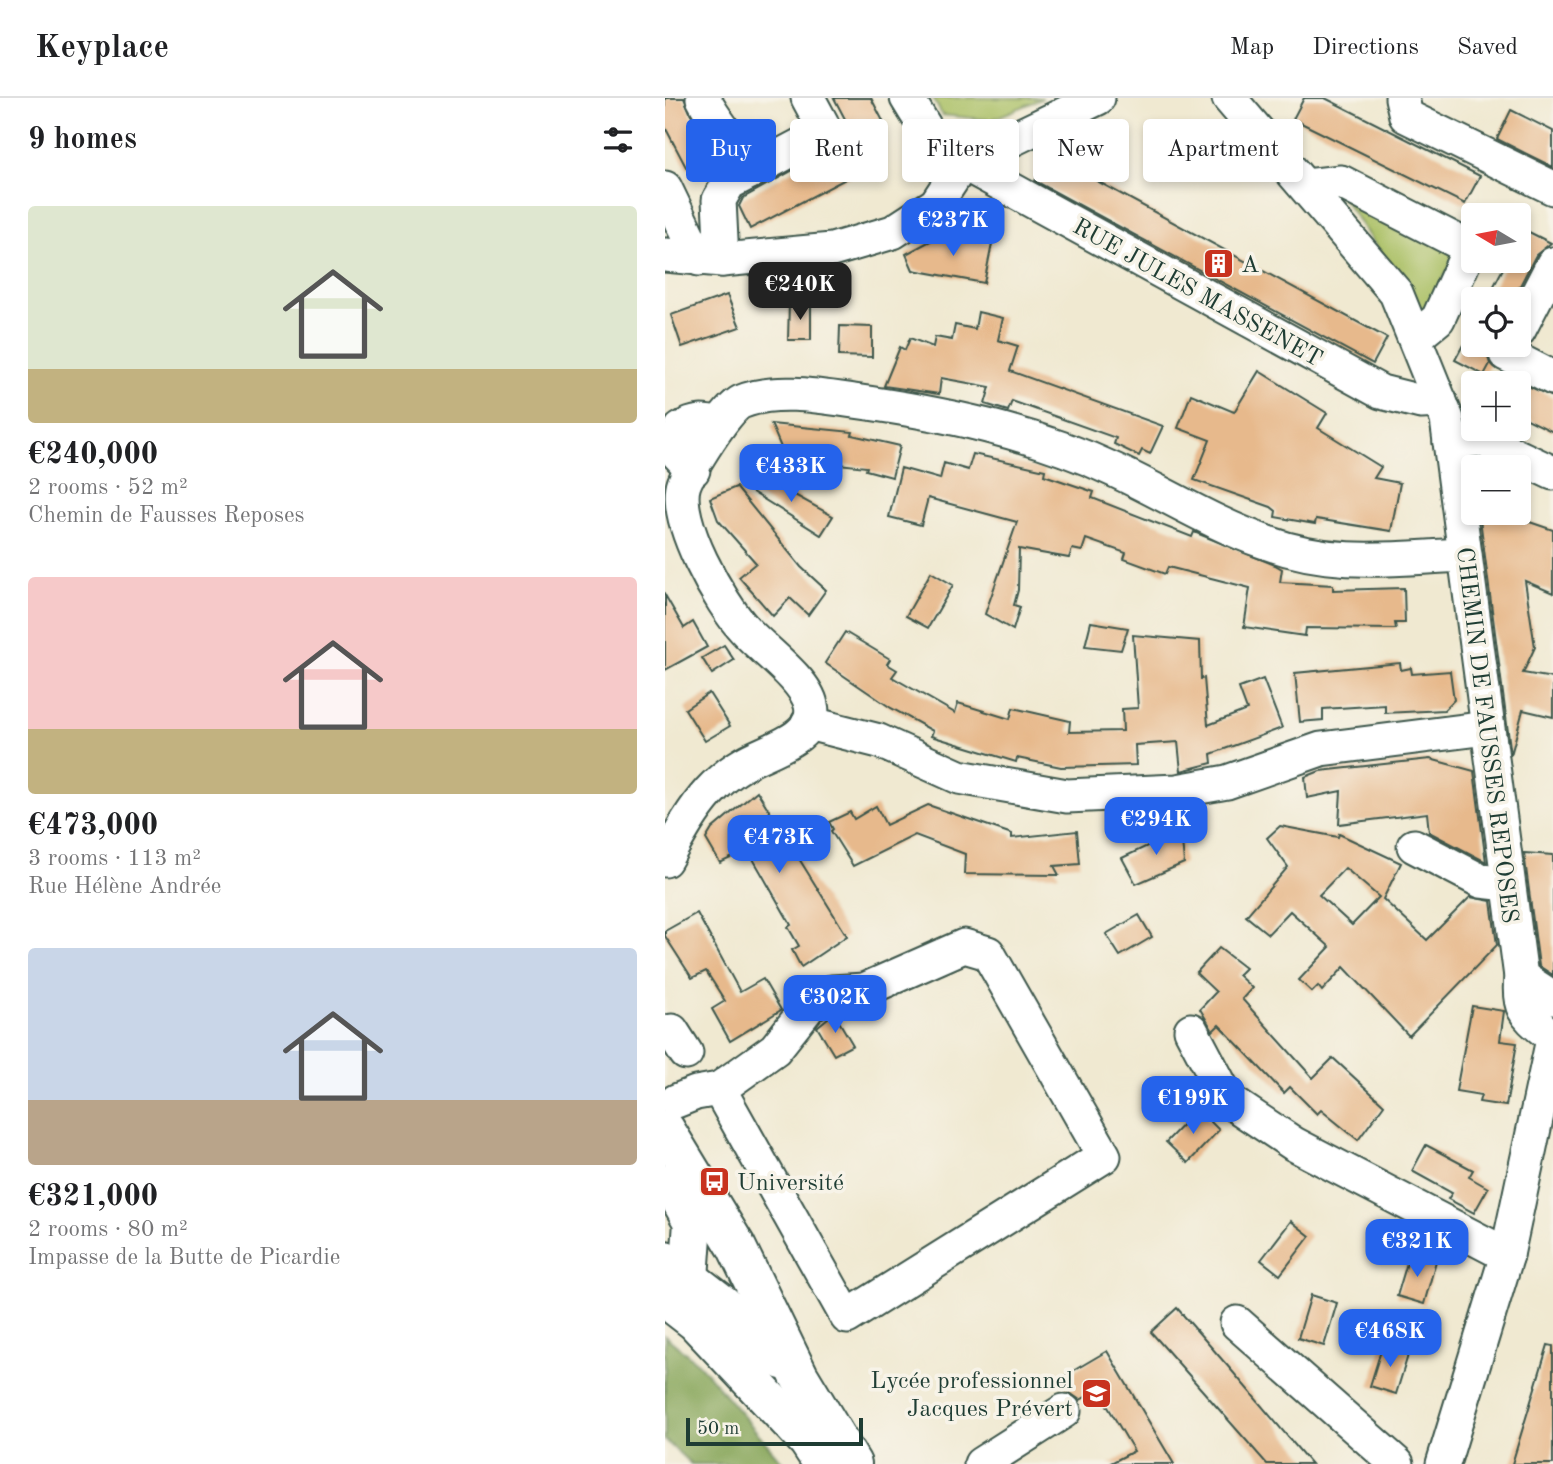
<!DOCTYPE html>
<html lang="en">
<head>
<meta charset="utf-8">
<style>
	:root { --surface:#fff; --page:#f2f2f2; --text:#202124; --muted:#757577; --line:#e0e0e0; --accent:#2563eb }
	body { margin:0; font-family:"Old Standard TT",serif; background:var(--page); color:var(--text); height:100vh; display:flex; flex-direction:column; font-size:26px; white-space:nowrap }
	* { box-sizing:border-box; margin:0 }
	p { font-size:23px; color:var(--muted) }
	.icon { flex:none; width:38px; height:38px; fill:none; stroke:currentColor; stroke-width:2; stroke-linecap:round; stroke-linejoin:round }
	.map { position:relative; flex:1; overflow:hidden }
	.sheet { display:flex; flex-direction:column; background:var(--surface); width:665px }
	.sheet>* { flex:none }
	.hud { position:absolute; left:21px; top:21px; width:665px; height:63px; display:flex; gap:14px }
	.needle { width:46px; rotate:280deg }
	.buttons { position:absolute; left:796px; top:105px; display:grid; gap:14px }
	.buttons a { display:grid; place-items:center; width:70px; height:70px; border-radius:7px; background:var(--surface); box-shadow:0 4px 10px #0003; font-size:35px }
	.scale { position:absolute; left:21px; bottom:18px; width:177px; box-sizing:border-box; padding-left:7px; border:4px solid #1f3d34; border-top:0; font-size:19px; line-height:24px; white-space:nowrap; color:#1f3d34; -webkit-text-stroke:5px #f7f3e8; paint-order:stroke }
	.price { position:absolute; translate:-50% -60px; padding:0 16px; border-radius:14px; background:var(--accent); color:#fff; font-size:23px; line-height:46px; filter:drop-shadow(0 2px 4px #0008) }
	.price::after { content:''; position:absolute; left:50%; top:42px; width:21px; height:16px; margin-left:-10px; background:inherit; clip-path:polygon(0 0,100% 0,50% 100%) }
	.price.on { background:#222; color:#fff }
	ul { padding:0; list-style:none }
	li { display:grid; align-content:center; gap:14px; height:371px; padding:0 28px }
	li span { display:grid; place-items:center; height:217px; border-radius:7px; color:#555 }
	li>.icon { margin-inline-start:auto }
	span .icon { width:126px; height:126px; fill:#fffc; stroke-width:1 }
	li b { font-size:30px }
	h2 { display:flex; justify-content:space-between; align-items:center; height:84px; padding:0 28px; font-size:30px }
	.chip { padding:0 24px; border-radius:7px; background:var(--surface); box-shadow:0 4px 10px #0003; font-size:24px; line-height:63px }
	.chip.on { background:var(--accent); color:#fff }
	header { display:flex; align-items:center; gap:42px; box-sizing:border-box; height:98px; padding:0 35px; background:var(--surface); border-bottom:2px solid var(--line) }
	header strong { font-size:33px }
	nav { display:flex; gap:38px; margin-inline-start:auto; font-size:24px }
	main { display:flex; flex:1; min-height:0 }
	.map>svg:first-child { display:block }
	.green { fill:#aac065; stroke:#647e4c; stroke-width:2 }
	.forest { fill:#87a65a; stroke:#537247; stroke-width:2 }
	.building { fill:#e7b98c; fill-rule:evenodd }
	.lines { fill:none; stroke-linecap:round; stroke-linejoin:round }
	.minor-casing { stroke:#3e574c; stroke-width:37 }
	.major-casing { stroke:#3e574c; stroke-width:42 }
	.minor { stroke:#fff; stroke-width:33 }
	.major { stroke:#fff; stroke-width:38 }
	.labels { text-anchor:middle; stroke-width:7; stroke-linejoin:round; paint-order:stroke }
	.poi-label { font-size:24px; fill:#1f3d34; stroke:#f7f3e8; text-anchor:start }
	.street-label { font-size:24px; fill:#1f3d34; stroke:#f7f3e8 }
</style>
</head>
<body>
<header>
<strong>Keyplace</strong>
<nav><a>Map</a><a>Directions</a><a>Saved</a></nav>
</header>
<main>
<section class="sheet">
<h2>9 homes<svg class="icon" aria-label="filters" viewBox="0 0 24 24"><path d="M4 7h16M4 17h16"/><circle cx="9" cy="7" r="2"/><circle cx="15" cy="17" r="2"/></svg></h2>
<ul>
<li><span style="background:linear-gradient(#dfe7d0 75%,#c2b280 0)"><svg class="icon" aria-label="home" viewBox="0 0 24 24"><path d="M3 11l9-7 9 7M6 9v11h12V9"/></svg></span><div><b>€240,000</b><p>2 rooms · 52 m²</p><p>Chemin de Fausses Reposes</p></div></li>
<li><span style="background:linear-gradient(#f6c9c9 70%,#c2b280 0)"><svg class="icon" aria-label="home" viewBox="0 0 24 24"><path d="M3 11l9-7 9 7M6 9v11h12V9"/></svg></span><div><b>€473,000</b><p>3 rooms · 113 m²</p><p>Rue Hélène Andrée</p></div></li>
<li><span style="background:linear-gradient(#c9d6e8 70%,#b9a48a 0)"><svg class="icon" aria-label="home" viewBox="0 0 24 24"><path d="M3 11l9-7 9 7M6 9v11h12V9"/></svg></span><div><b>€321,000</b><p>2 rooms · 80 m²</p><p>Impasse de la Butte de Picardie</p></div></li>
</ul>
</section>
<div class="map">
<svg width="888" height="1366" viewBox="0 0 888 1366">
	<rect width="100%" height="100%" fill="#f7f3e8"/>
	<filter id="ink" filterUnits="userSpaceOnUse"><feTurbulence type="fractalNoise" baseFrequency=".0143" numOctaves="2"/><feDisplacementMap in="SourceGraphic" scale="14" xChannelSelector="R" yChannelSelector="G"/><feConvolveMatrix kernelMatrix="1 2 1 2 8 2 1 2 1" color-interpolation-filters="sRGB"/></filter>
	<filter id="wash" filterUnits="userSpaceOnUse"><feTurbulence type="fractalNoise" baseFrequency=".00686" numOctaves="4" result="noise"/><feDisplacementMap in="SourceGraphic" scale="28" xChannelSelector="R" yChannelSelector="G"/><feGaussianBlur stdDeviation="1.57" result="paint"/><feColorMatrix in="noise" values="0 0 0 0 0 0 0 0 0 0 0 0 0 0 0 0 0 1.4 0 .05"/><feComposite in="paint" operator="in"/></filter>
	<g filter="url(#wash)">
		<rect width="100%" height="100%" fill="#f0e9d1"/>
		<g class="green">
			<polygon points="268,0 378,0 326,22 277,17"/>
			<polygon points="672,92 793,153 759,218"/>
		</g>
		<polygon class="forest" points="0,1238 34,1266 119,1366 26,1366 0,1342"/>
		<g id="blocks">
			<g class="building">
				<polygon points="0,0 19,0 27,19 51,55 22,71 0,29"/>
				<polygon points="169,0 206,0 218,23 198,34 213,64 85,131 74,108 78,100 189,38"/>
				<polygon points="639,0 660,0 815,78 800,106 628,21"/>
				<polygon points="846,12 888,33 888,69 832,41"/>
				<polygon points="384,57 722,240 708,266 370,83"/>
				<polygon points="854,129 886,145 871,157 848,201 822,201 842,163 854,163"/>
				<polygon points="282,134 327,146 319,185 248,172 241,156"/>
				<polygon points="62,197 75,229 17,249 6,217"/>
				<polygon points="124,205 146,206 146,242 123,242"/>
				<polygon points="313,214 338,220 333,242 353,248 345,273 498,328 485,356 477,352 474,358 449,346 451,340 347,303 343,313 320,306 325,289 276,280 274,296 219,288 235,249 240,252 245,240 268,249 270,239 287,242 290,227 310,231"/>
				<polygon points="175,228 207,229 207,259 174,258"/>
				<polygon points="798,247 824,247 822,256 825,266 819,277 790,262"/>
				<polygon points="594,273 662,315 653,330 716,369 709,380 735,385 726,433 651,421 650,426 610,419 611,413 606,409 529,382 545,342 513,330 526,296 569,314"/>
				<polygon points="854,284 888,299 888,334 854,317"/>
				<polygon points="106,326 188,334 187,337 235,348 227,379 201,372 202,369 155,364 154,375 126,373"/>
				<polygon points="308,356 380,372 379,377 429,394 427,400 527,439 529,434 610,467 617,471 615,484 668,487 668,492 739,490 740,525 730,525 731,531 641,530 640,538 579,529 585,490 503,469 500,476 459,461 461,455 421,441 417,453 407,451 404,460 354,451 353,492 349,507 355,509 348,532 320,516 352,424 263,400 256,427 224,419 236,370 275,381 279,365 303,372"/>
				<polygon points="97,379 168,418 156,437 76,387"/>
				<polygon points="71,389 136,469 161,492 143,517 125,500 108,518 74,479 91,465 53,422 45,400"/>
				<polygon points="847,418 888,432 888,495 860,483 870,549 858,575 888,580 888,619 858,612 846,657 815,421"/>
				<polygon points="266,474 288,487 263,530 241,518"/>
				<polygon points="0,497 19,530 28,524 42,549 0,572"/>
				<polygon points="426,524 463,530 456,552 420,548"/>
				<polygon points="180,534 225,561 222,566 232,572 227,579 290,615 293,605 345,621 348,610 405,623 404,634 458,633 457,611 473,610 468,537 535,543 536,581 539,580 543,627 582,612 574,590 598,581 617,630 546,656 547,665 516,673 513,644 470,647 471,667 396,669 352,660 351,664 266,638 268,633 226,610 160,565"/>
				<polygon points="59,547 69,562 47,576 37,560"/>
				<polygon points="735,565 736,572 746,570 747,576 785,573 789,602 779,612 720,615 720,607 658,611 658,622 635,624 630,575"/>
				<polygon points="44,595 65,628 40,643 20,611"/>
				<polygon points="765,661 809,673 821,764 764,734 762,715 674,726 676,693 642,700 640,679 655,673"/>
				<polygon points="92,693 182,838 136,869 127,852 134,848 123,829 126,827 83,752 55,765 41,741 47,731"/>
				<polygon points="263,707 347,736 347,740 412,733 415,766 389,768 394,777 299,776 300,756 250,737 188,768 166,733 168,731 164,724 185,714 189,721 211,708 221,727"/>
				<path d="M615,728L673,739L674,736L736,765L718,801L762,842L805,799L826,803L832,847L744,938L679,869L657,893L653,888L647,894L634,882L665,849L625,813L603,836L581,818L623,769L602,740ZM680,770L714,799L687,827L654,797Z"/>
				<polygon points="516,732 519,765 471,786 457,760 489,745 487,736"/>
				<polygon points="859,755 888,757 888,877 874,868"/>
				<polygon points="32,815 75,894 98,881 116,912 65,943 47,911 60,903 41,873 27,880 0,838 0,833"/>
				<polygon points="474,817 487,839 455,858 441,836"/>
				<polygon points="554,850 580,870 573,877 587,890 577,901 648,980 668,960 719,1007 693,1042 656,1012 652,1016 625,989 619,995 554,927 548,933 535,911 551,894 531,875"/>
				<polygon points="807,908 839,913 835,943 852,945 841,1008 814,1004 816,997 791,993"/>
				<polygon points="169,915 188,947 169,957 152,929"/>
				<polygon points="533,1011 554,1032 523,1065 501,1044"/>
				<polygon points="761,1047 808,1072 804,1079 823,1090 809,1115 783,1101 787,1095 747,1073"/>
				<polygon points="626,1123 645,1138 615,1177 596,1162"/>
				<polygon points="745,1155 771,1163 759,1206 732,1198"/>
				<polygon points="646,1197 672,1205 659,1248 633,1240"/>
				<polygon points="512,1210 567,1273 646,1366 602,1366 486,1234"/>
				<polygon points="718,1246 744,1254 731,1296 705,1288"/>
				<polygon points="883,1247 888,1248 888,1366 847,1366"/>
				<polygon points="442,1253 509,1366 444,1366 469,1353 433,1292 415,1302 405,1295 396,1280"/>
			</g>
		</g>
	</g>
	<g filter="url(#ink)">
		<use href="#blocks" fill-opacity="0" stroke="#3e574c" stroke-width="2"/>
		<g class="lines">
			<defs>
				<g id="minor">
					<path d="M38,0C52,28 72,45 85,74L153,38L157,26L143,0"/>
					<polyline points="242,0 272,49 298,65 716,294 756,304 775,303"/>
					<path d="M564,0L731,195L782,321L856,879C852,915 863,918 888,940"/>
					<polyline points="737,0 741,18 888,90"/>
					<polyline points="641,88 676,84 805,150 773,221 751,239"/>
					<polyline points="0,90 34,161"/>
					<polyline points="0,157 57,162 167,152 228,134 271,106 298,65 433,0"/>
					<polyline points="57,162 54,102 64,85 85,74"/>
					<polyline points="854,232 888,166"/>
					<polyline points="846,247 841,256 888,280"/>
					<polyline points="785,345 816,341 888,375"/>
					<path d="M28,372L11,354L16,331C30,322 39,323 54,327"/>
					<polyline points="143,625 214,643 294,679 402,698 512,693 562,684 656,651 822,630"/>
					<polyline points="749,748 816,783 843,786"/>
					<path d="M0,762C13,739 26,714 44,694C54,683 68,672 80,665C101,652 154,640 146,607C141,582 97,551 80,532C56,507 7,421 19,386C25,370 61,311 76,304C109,290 155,298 189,303C277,315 368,334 449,372C499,395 548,426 600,444C671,470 728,460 800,457"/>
					<polyline points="856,879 888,900"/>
					<polyline points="526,932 563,1002 629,1046 842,1157"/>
					<polyline points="0,937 7,933 21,955"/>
					<polyline points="11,1003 31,995 54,991 110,951 145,907 167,894 199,892 299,848 323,855 439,1058 182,1219 54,991"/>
					<polyline points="572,1225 732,1366"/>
					<polyline points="316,1366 399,1313"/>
					<polyline points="778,1366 842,1157 888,941"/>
				</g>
				<g id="major">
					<polyline points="0,1031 71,1148 134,1278 187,1366"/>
					<polyline points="6,1085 28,1124 24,1180 27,1200"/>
					<polyline points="0,1162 56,1205 117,1262"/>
					<polyline points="0,1200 31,1224 143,1343 158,1366"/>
				</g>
			</defs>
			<use href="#minor" class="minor-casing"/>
			<use href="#major" class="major-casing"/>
			<use href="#minor" class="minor"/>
			<use href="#major" class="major"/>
		</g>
	</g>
	<defs>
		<symbol id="building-square" viewBox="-11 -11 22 22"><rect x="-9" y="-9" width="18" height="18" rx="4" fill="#c8321e" stroke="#f7f3e8"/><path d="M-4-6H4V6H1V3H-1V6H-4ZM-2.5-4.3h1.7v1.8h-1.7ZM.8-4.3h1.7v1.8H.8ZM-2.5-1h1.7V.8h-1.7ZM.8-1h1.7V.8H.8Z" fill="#fff"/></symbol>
		<symbol id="bus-square" viewBox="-11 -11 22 22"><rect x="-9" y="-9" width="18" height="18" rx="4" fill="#c8321e" stroke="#f7f3e8"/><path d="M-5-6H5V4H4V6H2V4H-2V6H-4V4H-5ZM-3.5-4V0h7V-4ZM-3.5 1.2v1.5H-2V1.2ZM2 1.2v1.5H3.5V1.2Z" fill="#fff"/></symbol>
		<symbol id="school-square" viewBox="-11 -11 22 22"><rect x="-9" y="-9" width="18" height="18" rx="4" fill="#c8321e" stroke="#f7f3e8"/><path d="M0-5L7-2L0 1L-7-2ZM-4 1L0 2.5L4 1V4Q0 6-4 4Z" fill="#fff"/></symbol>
	</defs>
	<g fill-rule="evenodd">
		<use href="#building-square" x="536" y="148" width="35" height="35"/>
		<use href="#bus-square" x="32" y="1066" width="35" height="35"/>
		<use href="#school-square" x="414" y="1278" width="35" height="35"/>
	</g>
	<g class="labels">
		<g class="poi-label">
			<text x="576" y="174">A</text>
			<text x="72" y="1092">Université</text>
			<text x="408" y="1290" text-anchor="end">Lycée professionnel<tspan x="408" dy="28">Jacques Prévert</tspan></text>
		</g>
		<g class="street-label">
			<text transform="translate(533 194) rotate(29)" y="8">RUE JULES MASSENET</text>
			<text transform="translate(823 637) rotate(83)" y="8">CHEMIN DE FAUSSES REPOSES</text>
		</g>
	</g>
</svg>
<div class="buttons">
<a><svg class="needle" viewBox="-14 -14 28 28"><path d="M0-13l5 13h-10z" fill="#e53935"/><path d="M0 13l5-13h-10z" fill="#757577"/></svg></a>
<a><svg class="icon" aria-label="locate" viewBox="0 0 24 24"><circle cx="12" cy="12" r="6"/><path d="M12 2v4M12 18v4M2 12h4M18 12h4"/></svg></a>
<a>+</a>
<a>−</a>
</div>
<div class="scale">50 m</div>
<b class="price" style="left:288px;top:160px">€237K</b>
<b class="price on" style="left:135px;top:224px">€240K</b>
<b class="price" style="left:126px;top:406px">€433K</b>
<b class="price" style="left:491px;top:759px">€294K</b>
<b class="price" style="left:114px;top:777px">€473K</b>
<b class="price" style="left:170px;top:937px">€302K</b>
<b class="price" style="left:528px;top:1038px">€199K</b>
<b class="price" style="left:752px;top:1181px">€321K</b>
<b class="price" style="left:725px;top:1271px">€468K</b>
<div class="hud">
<a class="chip on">Buy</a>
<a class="chip">Rent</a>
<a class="chip">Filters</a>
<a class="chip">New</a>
<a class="chip">Apartment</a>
</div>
</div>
</main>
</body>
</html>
